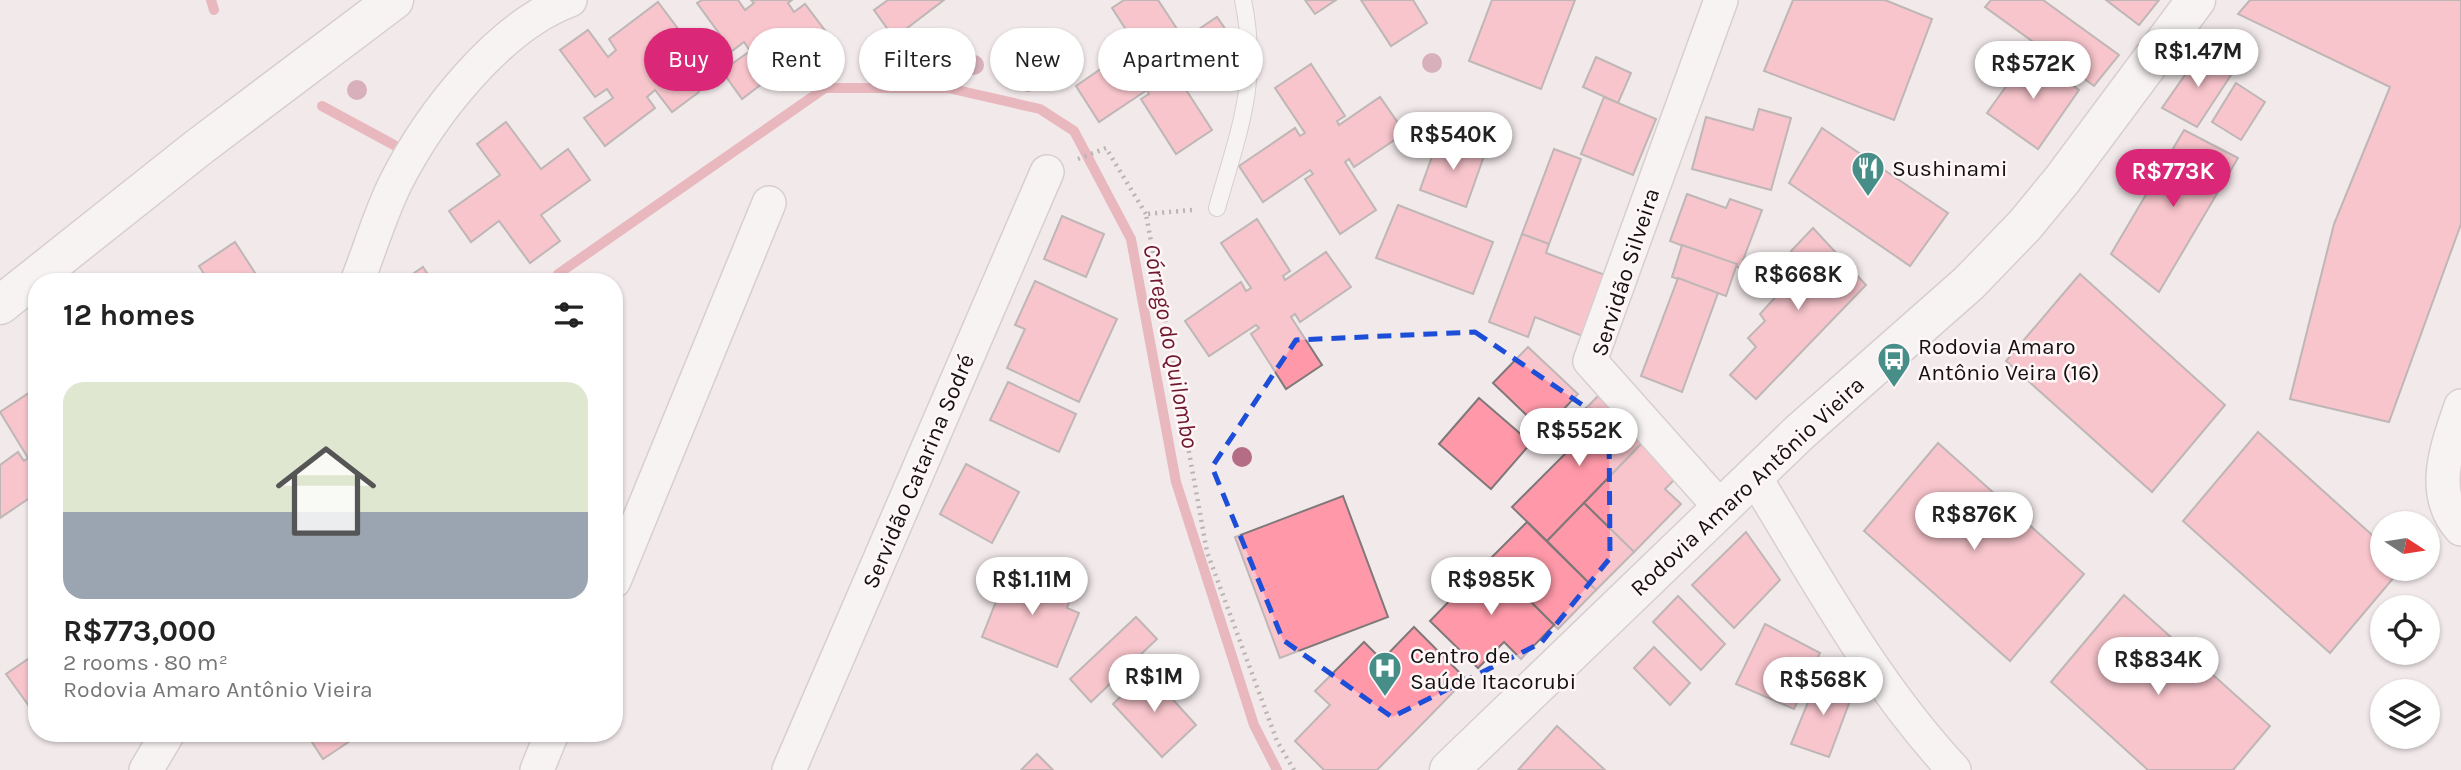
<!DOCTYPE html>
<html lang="en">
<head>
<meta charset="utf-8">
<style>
	:root { --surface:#fff; --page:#f2f2f2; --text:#222; --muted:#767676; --accent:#db2777 }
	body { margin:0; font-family:Karla,sans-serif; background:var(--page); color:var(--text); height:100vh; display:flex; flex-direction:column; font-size:26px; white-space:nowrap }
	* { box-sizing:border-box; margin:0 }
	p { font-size:23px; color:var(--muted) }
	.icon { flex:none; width:38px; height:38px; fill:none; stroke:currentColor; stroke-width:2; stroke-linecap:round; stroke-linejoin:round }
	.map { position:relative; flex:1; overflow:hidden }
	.drawer { position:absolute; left:28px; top:273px; width:595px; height:469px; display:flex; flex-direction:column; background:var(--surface); border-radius:28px; box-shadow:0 2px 5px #0004 }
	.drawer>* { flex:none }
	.top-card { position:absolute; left:644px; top:28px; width:665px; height:63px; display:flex; gap:14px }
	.needle { width:46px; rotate:102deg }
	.buttons { position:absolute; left:2370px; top:511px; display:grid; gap:14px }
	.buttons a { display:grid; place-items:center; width:70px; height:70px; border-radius:50%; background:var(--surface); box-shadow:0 2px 5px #0004; font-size:35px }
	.price { position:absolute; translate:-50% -60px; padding:0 16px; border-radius:24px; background:#fff; color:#222; font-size:23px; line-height:46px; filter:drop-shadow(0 2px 4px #0008) }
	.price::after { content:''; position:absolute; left:50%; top:42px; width:21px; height:16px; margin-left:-10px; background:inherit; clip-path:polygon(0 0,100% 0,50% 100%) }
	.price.selected { background:var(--accent); color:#fff }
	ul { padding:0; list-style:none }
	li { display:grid; align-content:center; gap:14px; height:371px; padding:0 35px }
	li span { display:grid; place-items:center; height:217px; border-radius:21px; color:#555 }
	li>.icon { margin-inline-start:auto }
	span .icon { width:126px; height:126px; fill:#fffc; stroke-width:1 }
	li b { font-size:30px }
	h2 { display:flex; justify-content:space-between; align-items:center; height:84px; padding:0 35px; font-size:30px }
	.pill { padding:0 24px; border-radius:32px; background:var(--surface); box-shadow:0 2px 5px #0004; font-size:24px; line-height:63px }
	.pill.selected { background:var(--accent); color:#fff }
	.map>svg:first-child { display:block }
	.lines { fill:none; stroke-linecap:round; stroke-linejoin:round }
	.stream { stroke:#dd7a8b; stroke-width:10 }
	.building { fill:#ff99a9; stroke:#807879; stroke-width:2 }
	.service-casing { stroke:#b7afb0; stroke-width:18 }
	.minor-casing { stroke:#b7afb0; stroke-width:36 }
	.secondary-casing { stroke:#b7afb0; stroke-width:41 }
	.primary-casing { stroke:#b7afb0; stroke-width:41 }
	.path { stroke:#787373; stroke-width:4.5; stroke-dasharray:2 5; stroke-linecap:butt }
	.service { stroke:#fff; stroke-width:16 }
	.minor { stroke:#fff; stroke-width:33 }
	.secondary { stroke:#fff; stroke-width:38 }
	.primary { stroke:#fff; stroke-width:38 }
	.tree { fill:#b56c85 }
	.marked { fill:none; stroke:#1d4ed8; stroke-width:5; stroke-dasharray:14 9; stroke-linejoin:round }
	.labels { text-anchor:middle; stroke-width:5; stroke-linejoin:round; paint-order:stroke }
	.poi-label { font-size:23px; fill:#141111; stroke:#fff6f7; text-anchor:start }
	.street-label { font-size:23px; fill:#141111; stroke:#fff6f7 }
	.water-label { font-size:24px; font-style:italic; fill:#6f172f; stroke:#fff6f7 }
</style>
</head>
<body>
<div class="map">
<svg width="2461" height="770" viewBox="0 0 2461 770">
	<rect width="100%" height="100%" fill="#f2e9ea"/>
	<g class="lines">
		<g class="stream">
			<polyline points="211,0 214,10"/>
			<polyline points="322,106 394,145"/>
			<polyline points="558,274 825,88 948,88 1040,109 1074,131 1131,239 1176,482 1254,725 1277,770"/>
		</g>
	</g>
	<g class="building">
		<polygon points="702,0 738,0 745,10 754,3 751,0 792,0 788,3 794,12 805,4 836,45 808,65 793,43 784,50 792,61 742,99 722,71 750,51 744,42 732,51 697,3"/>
		<polygon points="888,0 944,0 894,38 874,10"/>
		<polygon points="1124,0 1158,0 1181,35 1173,41 1175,45 1217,17 1241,52 1190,87 1185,79 1181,82 1212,130 1176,154 1141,99 1149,94 1147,90 1099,122 1076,86 1131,48 1136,56 1141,53 1112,8"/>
		<polygon points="1305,0 1336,0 1315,14"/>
		<polygon points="1361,0 1413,0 1427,23 1391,46"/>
		<polygon points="1492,0 1575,0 1541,89 1469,61"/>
		<polygon points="1793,0 1885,0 1932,19 1894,120 1764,71"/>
		<polygon points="1991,0 2043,0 2119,55 2094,86 1985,7"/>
		<polygon points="2106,0 2159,0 2139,25"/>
		<polygon points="2250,0 2461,0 2461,224 2389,422 2290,399 2334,224 2390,87 2238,14"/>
		<polygon points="658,2 679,30 651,50 657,59 669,51 699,92 672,112 655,90 647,97 655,108 605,146 584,118 613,98 607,89 595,97 560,50 588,30 608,57 616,50 609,39"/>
		<polygon points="2203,49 2233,72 2197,127 2162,108"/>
		<polygon points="2030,53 2079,90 2038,149 1987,113"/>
		<polygon points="1596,57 1631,73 1618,103 1583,87"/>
		<polygon points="1311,64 1345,116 1337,121 1339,125 1380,97 1405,133 1354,167 1349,159 1345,162 1376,210 1340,234 1305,179 1313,174 1310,170 1263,202 1239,166 1295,128 1300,136 1305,133 1275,88"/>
		<polygon points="2236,83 2265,102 2241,140 2212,122"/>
		<polygon points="1604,97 1656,119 1633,175 1581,154"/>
		<polygon points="1759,109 1791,118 1771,190 1692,169 1706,117 1753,130"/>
		<polygon points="506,122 541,169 568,149 590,180 541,215 560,241 530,263 499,221 471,242 449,211 500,175 477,144"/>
		<polygon points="1822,128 1948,213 1910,266 1789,183"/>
		<polygon points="2184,130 2238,158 2159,292 2111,254"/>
		<polygon points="1439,137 1485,153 1466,207 1420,190"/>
		<polygon points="1554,149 1581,159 1549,244 1522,234"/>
		<polygon points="1687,194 1726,208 1730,199 1762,210 1740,268 1670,241"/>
		<polygon points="1398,205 1493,242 1473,294 1376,258"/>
		<polygon points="1062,216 1104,234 1086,277 1044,259"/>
		<polygon points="1257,219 1290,271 1283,276 1285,280 1326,252 1351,287 1300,322 1295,314 1291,317 1322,365 1286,389 1251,334 1259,328 1256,325 1209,356 1185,321 1241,282 1246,291 1251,288 1221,243"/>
		<polygon points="1813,228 1866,285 1756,399 1730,375 1756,347 1748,338 1765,321 1760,314 1781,291 1775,283 1797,259 1791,251"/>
		<polygon points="1522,234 1549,244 1546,253 1608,276 1585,337 1535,317 1528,337 1489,322"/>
		<polygon points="235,242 261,282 209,282 199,266"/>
		<polygon points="1682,245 1737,264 1726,296 1672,277"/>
		<polygon points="423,267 433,282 401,282"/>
		<polygon points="2080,274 2225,405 2152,492 2006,361"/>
		<polygon points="1678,278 1718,293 1682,392 1641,376"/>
		<polygon points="1035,281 1117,319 1079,402 1007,368 1025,329 1015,325"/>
		<polygon points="1528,347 1578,394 1543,431 1493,383"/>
		<polygon points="1008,382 1076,414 1059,452 990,420"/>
		<polygon points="35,389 37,392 37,517 29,504 37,499 34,495 0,518 0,465 18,452 24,461 28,458 0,412"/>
		<polygon points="1598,396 1644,441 1547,541 1512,507 1570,449 1558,437"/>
		<polygon points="1479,398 1531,443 1491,489 1439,444"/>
		<polygon points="2258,432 2382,544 2382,569 2401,569 2330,653 2183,521"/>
		<polygon points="1644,441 1679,475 1665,489 1681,504 1634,552 1584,503"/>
		<polygon points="1938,443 2084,574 2010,661 1864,531"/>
		<polygon points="966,464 1019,492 992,543 940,514"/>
		<polygon points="1343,496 1388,617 1280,658 1235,537"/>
		<polygon points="1584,503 1634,552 1596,590 1547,541"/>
		<polygon points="1527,522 1596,590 1558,629 1489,560"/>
		<polygon points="1746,532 1780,580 1734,628 1692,585"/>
		<polygon points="1489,560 1554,625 1521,659 1504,642 1478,668 1430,621"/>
		<polygon points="1010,566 1073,591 1067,608 1079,613 1057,667 982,637"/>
		<polygon points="2124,595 2270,726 2233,770 2148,770 2051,682"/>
		<polygon points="1678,596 1725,644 1701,670 1653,622"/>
		<polygon points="1136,617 1157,639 1091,702 1070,679"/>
		<polygon points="1765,624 1820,653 1794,709 1736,684"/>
		<polygon points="1414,627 1466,679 1377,770 1324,770 1295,741 1330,705 1315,691 1364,642 1382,660"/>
		<polygon points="1654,647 1690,683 1670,705 1634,668"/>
		<polygon points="37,653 37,705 31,709 6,674"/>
		<polygon points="1147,671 1196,725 1162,757 1113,704"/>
		<polygon points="1819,675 1854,690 1829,757 1791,744"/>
		<polygon points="1557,726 1605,770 1518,770"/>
		<polygon points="306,733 358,733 359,735 323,759"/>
		<polygon points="1037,754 1053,770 1021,770"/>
	</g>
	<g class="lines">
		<defs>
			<path id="service" d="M1217,208C1239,130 1260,82 1243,0"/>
			<g id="minor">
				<path d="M357,282C370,249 380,214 396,182C430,115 498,27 570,0"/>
				<path d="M2461,406C2448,445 2428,493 2461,529"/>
				<path d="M1754,476C1816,577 1873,683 1954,770"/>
				<polyline points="1721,508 1590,361 1721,0"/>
				<polyline points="614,581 769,203"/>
				<polyline points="146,770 168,733"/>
				<polyline points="537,770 552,733"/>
				<polyline points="789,770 1047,172"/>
			</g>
			<polyline id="secondary" points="1449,770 1800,432 1969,283 2025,225 2062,180 2196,0"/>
			<polyline id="primary" points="0,305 199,147 394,0"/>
		</defs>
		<use href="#service" class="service-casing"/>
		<use href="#minor" class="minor-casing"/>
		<use href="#secondary" class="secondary-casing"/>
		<use href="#primary" class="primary-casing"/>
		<g class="path">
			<polyline points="1078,159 1106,148 1146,214"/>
			<polyline points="1192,210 1146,214 1207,552 1277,741 1294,770"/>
		</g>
		<use href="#service" class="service"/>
		<use href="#minor" class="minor"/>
		<use href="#secondary" class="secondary"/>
		<use href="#primary" class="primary"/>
	</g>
	<g class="tree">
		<circle cx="1432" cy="63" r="10"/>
		<circle cx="974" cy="65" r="10"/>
		<circle cx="1028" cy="82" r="10"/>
		<circle cx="357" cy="90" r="10"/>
		<circle cx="1242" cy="457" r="10"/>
	</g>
	<path d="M0 0H2461V770H0ZM1475,332L1609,423L1610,558L1541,643L1392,717L1283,640L1212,467L1296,340Z" fill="#f2e9ea" fill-opacity=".55" fill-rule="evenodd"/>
	<path class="marked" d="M1475,332L1609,423L1610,558L1541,643L1392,717L1283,640L1212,467L1296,340Z"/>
	<defs>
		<symbol id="restaurant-pin" viewBox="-11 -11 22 30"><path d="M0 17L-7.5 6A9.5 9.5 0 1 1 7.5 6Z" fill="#478e89" stroke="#fff6f7"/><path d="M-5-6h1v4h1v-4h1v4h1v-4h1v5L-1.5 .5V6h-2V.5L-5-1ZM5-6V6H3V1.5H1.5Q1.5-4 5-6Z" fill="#fff"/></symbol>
		<symbol id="bus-pin" viewBox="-11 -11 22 30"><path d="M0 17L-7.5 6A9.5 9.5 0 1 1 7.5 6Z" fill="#478e89" stroke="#fff6f7"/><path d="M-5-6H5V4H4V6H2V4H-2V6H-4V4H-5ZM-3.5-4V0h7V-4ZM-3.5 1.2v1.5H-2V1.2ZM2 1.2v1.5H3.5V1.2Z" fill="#fff"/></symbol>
		<symbol id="hospital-pin" viewBox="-11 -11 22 30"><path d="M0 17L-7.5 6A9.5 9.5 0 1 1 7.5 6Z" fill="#478e89" stroke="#fff6f7"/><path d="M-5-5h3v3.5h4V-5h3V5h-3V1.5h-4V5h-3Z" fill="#fff"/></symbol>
	</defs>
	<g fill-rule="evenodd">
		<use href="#restaurant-pin" x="1849" y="149" width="38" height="52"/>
		<use href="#bus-pin" x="1875" y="340" width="38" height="52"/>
		<use href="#hospital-pin" x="1366" y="649" width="38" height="52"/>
	</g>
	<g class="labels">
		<g class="poi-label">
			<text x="1892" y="176">Sushinami</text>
			<text x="1918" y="354">Rodovia Amaro<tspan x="1918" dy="26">Antônio Veira (16)</tspan></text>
			<text x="1410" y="663">Centro de<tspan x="1410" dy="26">Saúde Itacorubi</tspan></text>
		</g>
		<g class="street-label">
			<text transform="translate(1625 272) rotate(-72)" y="8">Servidão Silveira</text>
			<text transform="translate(918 471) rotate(-67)" y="8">Servidão Catarina Sodré</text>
			<text transform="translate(1747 486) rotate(-43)" y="8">Rodovia Amaro Antônio Vieira</text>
		</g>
		<g class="water-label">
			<text transform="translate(1171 346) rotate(79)" y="8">Córrego do Quilombo</text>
		</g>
	</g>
</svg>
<div class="buttons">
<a><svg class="needle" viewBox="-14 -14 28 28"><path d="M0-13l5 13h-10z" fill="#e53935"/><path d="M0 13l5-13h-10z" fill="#767676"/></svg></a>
<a><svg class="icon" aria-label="locate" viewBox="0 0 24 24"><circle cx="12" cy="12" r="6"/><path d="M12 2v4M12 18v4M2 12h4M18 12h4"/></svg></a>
<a><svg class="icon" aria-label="layers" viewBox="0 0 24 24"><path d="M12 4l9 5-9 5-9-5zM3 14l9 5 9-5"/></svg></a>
</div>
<b class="price" style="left:2198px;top:89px">R$1.47M</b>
<b class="price" style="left:2033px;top:101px">R$572K</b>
<b class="price" style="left:1453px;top:172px">R$540K</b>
<b class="price selected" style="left:2173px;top:209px">R$773K</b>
<b class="price" style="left:1798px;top:312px">R$668K</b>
<b class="price" style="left:1579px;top:468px">R$552K</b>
<b class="price" style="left:1974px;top:552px">R$876K</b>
<b class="price" style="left:1032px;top:617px">R$1.11M</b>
<b class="price" style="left:1491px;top:617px">R$985K</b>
<b class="price" style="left:2158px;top:697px">R$834K</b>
<b class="price" style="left:1154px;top:714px">R$1M</b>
<b class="price" style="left:1823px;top:717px">R$568K</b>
<div class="top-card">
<a class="pill selected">Buy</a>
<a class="pill">Rent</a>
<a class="pill">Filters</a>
<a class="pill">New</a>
<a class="pill">Apartment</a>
</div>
<section class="drawer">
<h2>12 homes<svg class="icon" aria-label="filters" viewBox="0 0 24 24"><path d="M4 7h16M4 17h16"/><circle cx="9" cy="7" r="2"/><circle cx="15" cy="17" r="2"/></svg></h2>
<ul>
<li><span style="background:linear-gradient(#dfe7d0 60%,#9aa5b1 0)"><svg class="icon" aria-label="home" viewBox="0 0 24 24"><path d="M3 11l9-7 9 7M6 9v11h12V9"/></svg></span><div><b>R$773,000</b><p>2 rooms · 80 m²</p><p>Rodovia Amaro Antônio Vieira</p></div></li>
</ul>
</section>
</div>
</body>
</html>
